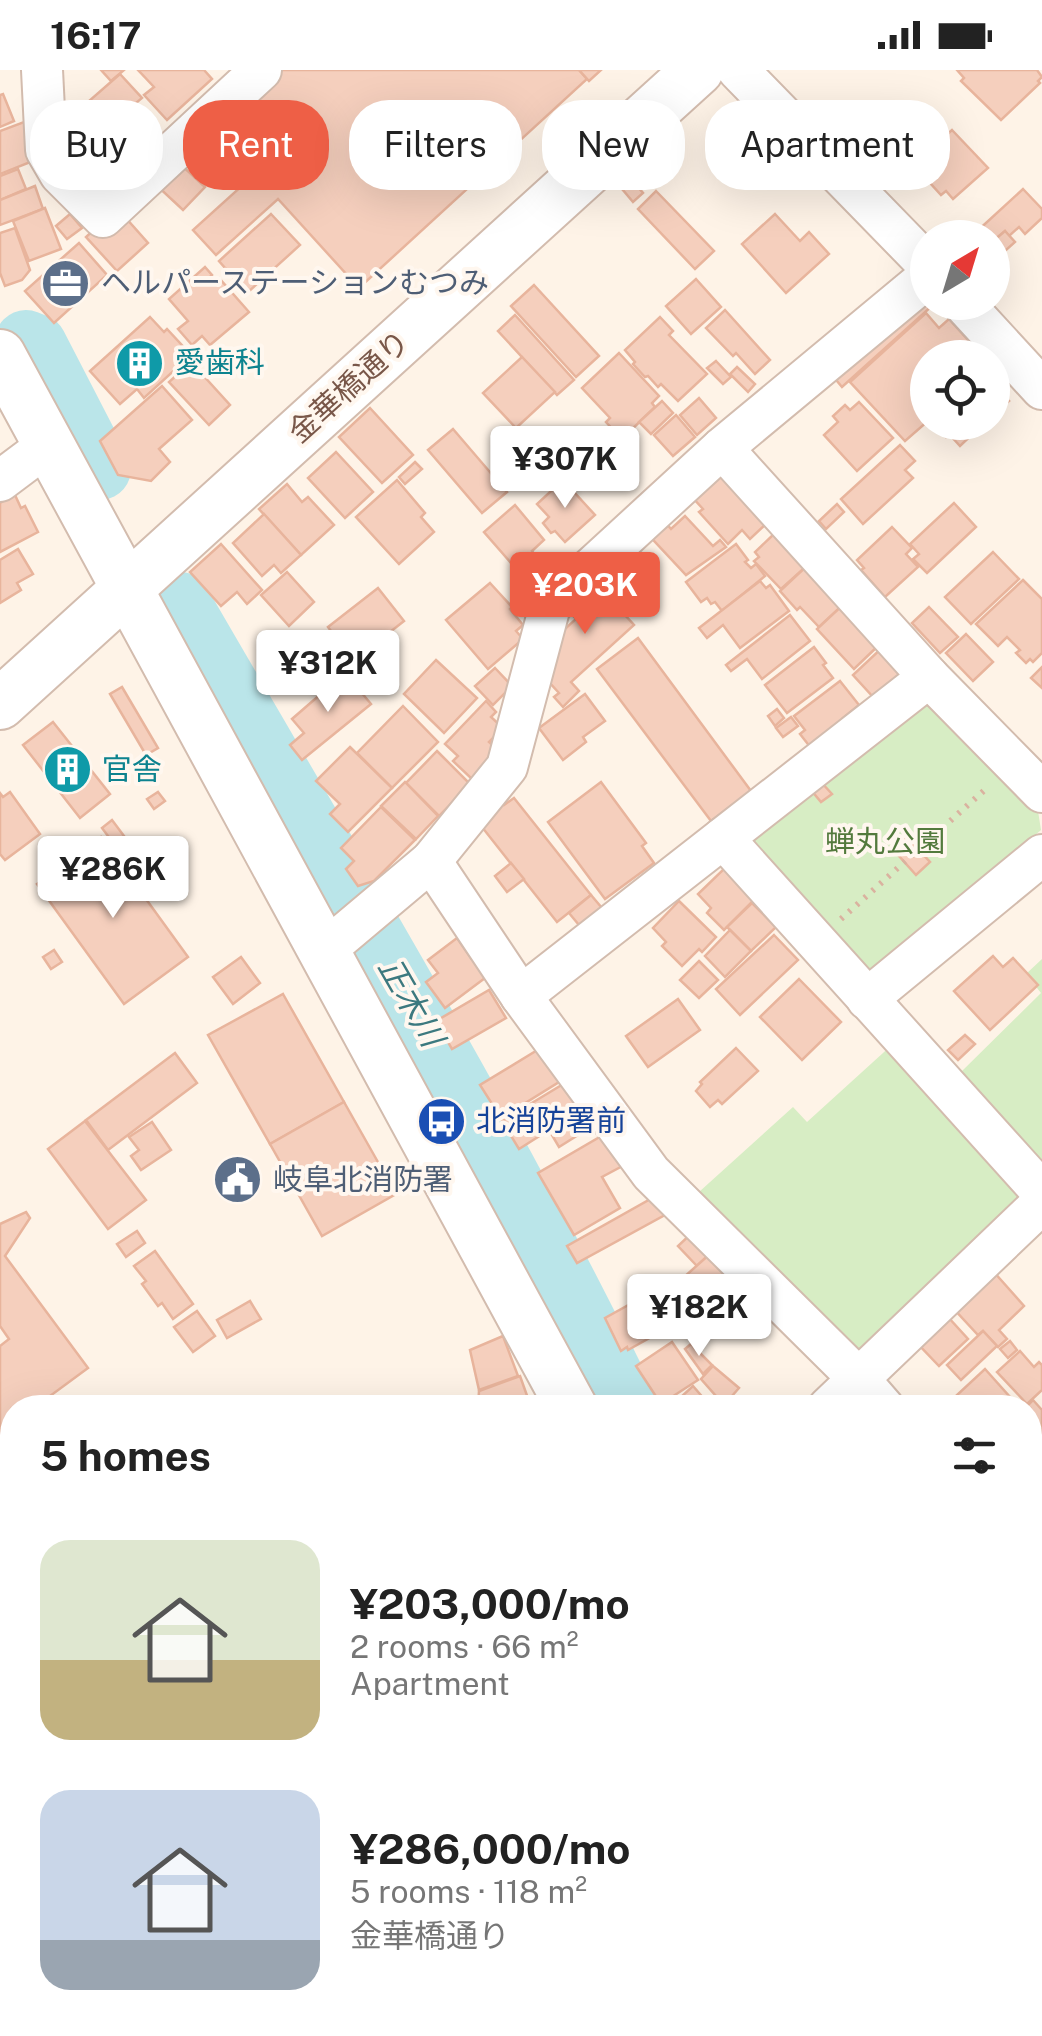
<!DOCTYPE html>
<html lang="en">
<head>
<meta charset="utf-8">
<style>
	:root { --surface:#fff; --page:#f6f6f6; --text:#222; --muted:#767676; --accent:#ee5f46 }
	body { margin:0; font-family:"Public Sans","Noto Sans JP",sans-serif; background:var(--page); color:var(--text); height:100vh; display:flex; flex-direction:column; font-size:38px; white-space:nowrap }
	* { box-sizing:border-box; margin:0 }
	p { font-size:32px; color:var(--muted) }
	.icon { flex:none; width:55px; height:55px; fill:none; stroke:currentColor; stroke-width:2; stroke-linecap:round; stroke-linejoin:round }
	.map { position:relative; flex:1; overflow:hidden }
	.panel { position:absolute; left:0px; top:1325px; width:1042px; height:642px; display:flex; flex-direction:column; background:var(--surface); border-radius:40px 40px 0 0; box-shadow:0 10px 40px #0002 }
	.panel>* { flex:none }
	.hud { position:absolute; left:30px; top:30px; width:982px; height:90px; display:flex; gap:20px }
	.needle { width:65px; rotate:38deg }
	.fabs { position:absolute; left:910px; top:150px; display:grid; gap:20px }
	.fabs a { display:grid; place-items:center; width:100px; height:100px; border-radius:50%; background:var(--surface); box-shadow:0 10px 40px #0002; font-size:50px }
	.price { position:absolute; translate:-50% -85px; padding:0 22px; border-radius:10px; background:#fff; color:#222; font-size:32px; line-height:65px; filter:drop-shadow(0 2px 5px #0008) }
	.price::after { content:''; position:absolute; left:50%; top:60px; width:30px; height:22px; margin-left:-15px; background:inherit; clip-path:polygon(0 0,100% 0,50% 100%) }
	.price.current { background:var(--accent); color:#fff }
	ul { padding:0; list-style:none }
	li { display:flex; align-items:center; gap:30px; height:250px; padding:0 40px }
	li span { display:grid; place-items:center; flex:none; width:280px; height:200px; border-radius:30px; color:#555 }
	li>.icon { margin-inline-start:auto }
	span .icon { width:120px; height:120px; fill:#fffc; stroke-width:1 }
	li b { font-size:42px }
	h2 { display:flex; justify-content:space-between; align-items:center; height:120px; padding:0 40px; font-size:42px }
	.chip { padding:0 35px; border-radius:40px; background:var(--surface); box-shadow:0 10px 40px #0002; font-size:35px; line-height:90px }
	.chip.current { background:var(--accent); color:#fff }
	.status { display:flex; justify-content:space-between; align-items:center; height:70px; padding:0 50px; background:var(--surface); direction:ltr }
	.status svg { height:28px; fill:currentColor }
	.map>svg:first-child { display:block }
	.green { fill:#d7edc4 }
	.lines { fill:none; stroke-linecap:round; stroke-linejoin:round }
	.river { stroke:#bae5e9; stroke-width:62 }
	.building { fill:#f5cfbd; stroke:#e8b49c; stroke-width:2.5 }
	.minor-casing { stroke:#d3bcae; stroke-width:44 }
	.tertiary-casing { stroke:#d3bcae; stroke-width:54 }
	.path { stroke:#dab29f; stroke-width:6; stroke-dasharray:2.5 8; stroke-linecap:butt }
	.minor { stroke:#fff; stroke-width:40 }
	.tertiary { stroke:#fff; stroke-width:50 }
	.labels { text-anchor:middle; stroke-width:8; stroke-linejoin:round; paint-order:stroke }
	.service-label { font-size:30px; fill:#4e5e75; stroke:#fff7ef; text-anchor:start }
	.culture-label { font-size:30px; fill:#0d838f; stroke:#fff7ef; text-anchor:start }
	.street-label { font-size:30px; fill:#795749; stroke:#fff7ef }
	.park-label { font-size:30px; fill:#537a3d; stroke:#fff7ef }
	.transit-label { font-size:30px; fill:#164399; stroke:#fff7ef; text-anchor:start }
	.water-label { font-size:32px; font-style:italic; fill:#3c797f; stroke:#fff7ef }
</style>
</head>
<body>
<div class="status"><b>16:17</b><svg viewBox="0 0 49 12"><path d="M0 12V9h3v3zM5 12V6h3v6zM10 12V3h3v9zM15 12V0h3v12zM26 1h20v11H26zM47 4h2v5h-2z"/></svg></div>
<div class="map">
<svg width="1042" height="1966" viewBox="0 0 1042 1966">
	<rect width="100%" height="100%" fill="#fef3e7"/>
	<g class="green">
		<polygon points="921,628 939,630 1038,741 1041,760 864,911 751,776 752,757"/>
		<polygon points="1042,889 1042,1105 960,1003 1041,923 1026,904"/>
		<polygon points="894,973 1029,1127 857,1286 699,1122 793,1037 807,1052"/>
	</g>
	<g class="lines">
		<g class="river">
			<polyline points="26,271 36,275 100,399"/>
			<path d="M180,533C334,799 494,1061 628,1338"/>
		</g>
	</g>
	<g class="building">
		<polygon points="101,0 124,0 111,11"/>
		<polygon points="138,0 204,0 212,9 167,50 144,25 154,17"/>
		<polygon points="276,0 579,0 587,9 359,218 278,129 216,185 193,160 254,105 212,59"/>
		<polygon points="579,0 601,0 589,11"/>
		<polygon points="957,0 1037,0 1042,7 1038,11 1040,13 1001,50 961,11 964,8"/>
		<polygon points="120,4 142,28 110,55 89,31"/>
		<polygon points="3,24 14,51 0,57 0,25"/>
		<polygon points="745,25 813,96 790,116 725,43"/>
		<polygon points="81,38 120,81 86,111 69,92 77,85 55,60"/>
		<polygon points="122,45 145,70 132,82 109,57"/>
		<polygon points="24,52 38,89 0,104 0,61"/>
		<polygon points="952,60 988,98 953,129 946,121 941,125 920,102 924,99 917,91"/>
		<polygon points="201,61 234,97 219,112 185,75"/>
		<polygon points="176,90 205,117 183,140 154,113"/>
		<polygon points="18,99 26,119 0,130 0,106"/>
		<polygon points="633,111 643,123 633,132 623,120"/>
		<polygon points="35,116 43,139 0,155 0,130"/>
		<polygon points="1023,119 1042,139 1042,148 1025,164 1019,157 1009,166 1005,161 992,172 992,168 977,168 974,164"/>
		<polygon points="656,121 714,181 695,199 638,139"/>
		<polygon points="45,138 61,179 29,191 13,151"/>
		<polygon points="117,138 148,173 117,201 86,167"/>
		<polygon points="70,144 82,158 67,169 56,156"/>
		<polygon points="271,144 300,175 247,223 219,191"/>
		<polygon points="775,144 800,171 809,162 829,184 786,223 742,174"/>
		<polygon points="15,158 30,200 22,210 5,216 0,203 0,163"/>
		<polygon points="1005,161 1015,172 996,189 992,186 992,172"/>
		<polygon points="79,173 107,205 54,253 25,221"/>
		<polygon points="205,197 212,205 208,209 211,214 219,208 249,242 210,275 202,266 192,275 178,259 188,251 169,229"/>
		<polygon points="696,209 721,237 691,264 666,236"/>
		<polygon points="534,215 599,286 576,307 511,236"/>
		<polygon points="928,232 933,235 842,317 826,298"/>
		<polygon points="725,240 770,290 755,304 736,283 733,286 706,258"/>
		<polygon points="926,243 939,258 949,249 977,280 968,288 928,288 928,351 905,371 850,312"/>
		<polygon points="515,245 574,310 557,325 498,261"/>
		<polygon points="150,247 164,262 167,259 191,285 144,328 137,319 120,334 90,301"/>
		<polygon points="660,247 673,261 669,265 707,304 678,331 661,314 658,317 648,306 645,307 633,294 635,292 625,280"/>
		<polygon points="619,283 659,326 652,333 655,337 626,365 623,362 619,366 606,352 610,348 582,318"/>
		<polygon points="522,287 555,322 516,358 483,323"/>
		<polygon points="716,291 731,307 723,314 707,298"/>
		<polygon points="191,292 230,335 209,355 169,312"/>
		<polygon points="737,297 755,314 748,322 730,304"/>
		<polygon points="162,316 192,350 159,379 170,392 151,411 118,405 100,371"/>
		<polygon points="999,322 1009,331 992,346 992,328"/>
		<polygon points="699,328 716,348 697,365 680,345"/>
		<polygon points="662,331 673,343 651,364 639,352"/>
		<polygon points="859,332 893,368 857,401 824,365 838,352 833,346 845,335 850,340"/>
		<polygon points="370,338 413,385 382,413 339,367"/>
		<polygon points="676,345 695,367 673,386 654,365"/>
		<polygon points="934,352 980,352 982,355 960,376 949,364 946,367"/>
		<polygon points="453,359 507,422 482,443 428,380"/>
		<polygon points="900,375 915,391 905,400 913,408 863,454 841,429"/>
		<polygon points="336,382 373,422 345,448 308,408"/>
		<polygon points="415,392 422,399 405,414 399,407"/>
		<polygon points="721,403 768,452 750,469 742,460 728,474 699,442 703,439 693,428"/>
		<polygon points="397,410 425,443 421,447 434,462 399,494 356,447"/>
		<polygon points="563,410 595,445 565,472 555,461 551,463 543,453 549,447 537,434"/>
		<polygon points="287,414 302,432 308,427 334,455 301,485 259,439"/>
		<polygon points="15,425 21,438 25,436 38,462 0,482 0,433"/>
		<polygon points="954,433 976,457 927,503 913,489 919,484 910,474"/>
		<polygon points="837,434 844,442 826,459 819,451"/>
		<polygon points="515,435 544,470 532,481 535,485 517,500 484,462"/>
		<polygon points="264,444 301,485 281,503 274,495 262,506 233,473"/>
		<polygon points="659,445 671,459 685,446 713,476 720,470 726,477 686,505 643,459"/>
		<polygon points="892,457 912,478 906,484 918,497 885,527 861,500 864,498 857,490"/>
		<polygon points="774,464 811,492 781,519 754,491 759,487 755,482"/>
		<polygon points="221,474 262,520 247,534 237,522 221,536 190,502"/>
		<polygon points="736,474 748,490 745,492 751,498 756,494 765,506 722,541 715,532 711,534 707,528 701,532 686,512"/>
		<polygon points="18,479 33,504 17,513 21,520 0,533 0,490"/>
		<polygon points="993,482 1019,509 971,554 945,527"/>
		<polygon points="527,492 541,508 533,515 519,499"/>
		<polygon points="811,492 847,531 819,557 800,537 797,540 780,521"/>
		<polygon points="287,502 314,532 289,556 261,525"/>
		<polygon points="590,507 634,555 571,612 579,621 563,637 554,627 559,623 549,612 555,568 576,549 562,533"/>
		<polygon points="1023,510 1042,529 1042,583 1033,592 1030,589 1026,593 1016,583 1020,580 1007,567 998,576 976,554"/>
		<polygon points="760,511 766,518 770,515 789,541 740,578 723,555 707,568 699,558"/>
		<polygon points="490,513 512,537 510,539 523,555 516,561 523,569 488,599 446,550"/>
		<polygon points="378,518 404,551 371,577 369,574 357,584 351,577 346,581 328,557"/>
		<polygon points="847,531 880,574 854,599 817,559"/>
		<polygon points="929,537 958,567 940,583 912,553"/>
		<polygon points="790,545 810,571 762,609 747,589 731,601 726,595"/>
		<polygon points="966,564 993,592 973,611 946,583"/>
		<polygon points="638,568 751,721 711,751 597,599"/>
		<polygon points="886,574 907,597 874,628 853,605"/>
		<polygon points="814,577 826,593 823,595 833,608 787,643 765,615"/>
		<polygon points="436,590 477,628 444,663 404,624"/>
		<polygon points="1042,597 1042,618 1031,608"/>
		<polygon points="495,598 512,616 493,635 475,616"/>
		<polygon points="345,603 371,634 302,690 290,675 304,663 292,649"/>
		<polygon points="840,611 859,635 843,648 846,652 811,678 800,664 805,660 794,646"/>
		<polygon points="122,617 158,678 146,685 110,624"/>
		<polygon points="585,624 605,651 583,667 586,672 563,690 539,658"/>
		<polygon points="486,631 496,642 491,647 503,658 489,672 500,682 473,710 453,691 458,686 445,674"/>
		<polygon points="403,636 438,672 392,718 357,683"/>
		<polygon points="777,639 784,648 775,656 768,646"/>
		<polygon points="791,647 798,656 783,667 776,658"/>
		<polygon points="53,652 110,724 80,748 23,675"/>
		<polygon points="350,677 392,718 348,762 330,744 340,734 316,711"/>
		<polygon points="437,681 470,714 439,746 406,713"/>
		<polygon points="820,711 832,724 821,732 811,720"/>
		<polygon points="405,712 438,746 416,769 381,736"/>
		<polygon points="601,712 646,773 642,776 654,793 605,829 548,752"/>
		<polygon points="10,722 40,764 5,790 0,784 0,723 3,727"/>
		<polygon points="158,722 165,731 154,739 147,729"/>
		<polygon points="514,728 591,825 557,852 478,752 502,732 504,735"/>
		<polygon points="381,737 415,770 374,811 358,816 346,799 354,791 341,778"/>
		<polygon points="112,750 124,766 114,774 102,758"/>
		<polygon points="905,765 930,792 916,805 891,777"/>
		<polygon points="101,767 188,887 124,934 37,814"/>
		<polygon points="153,788 160,797 144,808 138,799"/>
		<polygon points="511,793 524,809 507,822 495,806"/>
		<polygon points="728,795 755,829 724,860 707,843 711,838 698,824"/>
		<polygon points="160,797 166,807 151,818 144,808"/>
		<polygon points="591,825 602,838 579,855 569,843"/>
		<polygon points="679,831 716,867 702,882 699,879 682,896 662,876 666,872 653,858"/>
		<polygon points="752,833 776,857 751,881 727,857"/>
		<polygon points="730,860 751,881 725,907 705,886"/>
		<polygon points="774,865 798,890 740,945 716,919"/>
		<polygon points="457,868 471,888 474,885 489,905 445,938 426,912 438,903 428,890"/>
		<polygon points="54,880 62,892 51,899 43,887"/>
		<polygon points="993,886 1003,897 1013,888 1038,915 990,960 954,921"/>
		<polygon points="241,887 260,913 233,934 213,907"/>
		<polygon points="699,891 718,910 699,928 680,910"/>
		<polygon points="799,909 841,952 802,990 760,947"/>
		<polygon points="489,920 506,948 452,979 436,951"/>
		<polygon points="283,924 344,1032 270,1074 208,965"/>
		<polygon points="678,929 700,960 648,997 626,966"/>
		<polygon points="965,965 975,974 958,990 948,980"/>
		<polygon points="544,976 547,992 559,1012 501,1048 480,1015"/>
		<polygon points="736,978 758,1001 722,1034 718,1030 710,1037 696,1021 702,1014 700,1012"/>
		<polygon points="175,983 197,1013 108,1080 86,1050"/>
		<polygon points="570,1010 597,1053 559,1077 549,1060 519,1079 502,1051"/>
		<polygon points="344,1032 396,1124 322,1166 270,1074"/>
		<polygon points="85,1051 146,1130 108,1159 48,1079"/>
		<polygon points="152,1052 171,1080 141,1100 131,1086 139,1080 129,1067"/>
		<polygon points="610,1061 628,1093 602,1107 620,1138 574,1165 538,1103"/>
		<polygon points="663,1122 674,1140 577,1193 567,1176"/>
		<polygon points="26,1142 30,1148 5,1186 88,1298 50,1326 57,1336 55,1338 12,1338 12,1357 0,1367 0,1276 9,1269 0,1256 0,1154"/>
		<polygon points="696,1159 715,1179 697,1196 678,1176"/>
		<polygon points="137,1161 145,1173 126,1187 117,1174"/>
		<polygon points="155,1181 193,1234 173,1249 162,1233 158,1236 142,1214 146,1211 134,1196"/>
		<polygon points="711,1183 741,1211 733,1218 742,1229 711,1257 674,1216"/>
		<polygon points="993,1201 1024,1236 999,1260 1007,1269 998,1277 983,1261 978,1265 953,1238"/>
		<polygon points="652,1222 671,1256 628,1280 627,1277 621,1281 605,1248"/>
		<polygon points="250,1231 261,1249 227,1268 217,1250"/>
		<polygon points="197,1241 215,1266 193,1282 174,1257"/>
		<polygon points="948,1247 968,1269 939,1296 918,1274"/>
		<polygon points="983,1261 997,1276 961,1310 947,1295"/>
		<polygon points="503,1266 518,1306 479,1320 470,1280"/>
		<polygon points="1010,1271 1017,1280 1008,1288 1000,1279"/>
		<polygon points="672,1272 698,1310 661,1334 636,1296"/>
		<polygon points="691,1274 712,1295 703,1304 685,1279"/>
		<polygon points="1020,1281 1034,1297 1039,1292 1042,1295 1042,1320 1027,1334 997,1302"/>
		<polygon points="713,1296 739,1318 724,1335 701,1309"/>
		<polygon points="985,1299 1020,1338 943,1338"/>
		<polygon points="520,1306 530,1334 522,1338 478,1338 479,1321"/>
		<polygon points="693,1316 712,1338 669,1338"/>
		<polygon points="1033,1330 1042,1340 1042,1392 1030,1403 1030,1338 1025,1338"/>
		<polygon points="1031,1529 1040,1539 1030,1548 1030,1530"/>
		<polygon points="1042,1542 1042,1562 1032,1552"/>
		<rect x="0" y="1576" width="12" height="144"/>
		<polygon points="1030,1652 1042,1664 1042,1763 1038,1767 1030,1758"/>
		<polygon points="0,1730 12,1740 12,1841 0,1831"/>
		<polygon points="292,1955 314,1955 305,1966"/>
		<polygon points="343,1955 404,1955 394,1966 346,1966 340,1961 344,1957"/>
		<polygon points="409,1955 416,1955 429,1966 399,1966"/>
		<polygon points="430,1955 445,1955 456,1964 437,1966 427,1958"/>
		<polygon points="816,1955 862,1955 849,1966 833,1966 827,1959 823,1963"/>
		<polygon points="876,1955 894,1955 879,1966 861,1966"/>
		<polygon points="904,1955 955,1955 965,1966 915,1966"/>
	</g>
	<g class="lines">
		<defs>
			<g id="minor">
				<polyline points="42,0 46,80 60,104 103,147 261,0"/>
				<polyline points="738,0 928,195"/>
				<polyline points="962,232 1042,319"/>
				<polyline points="722,378 929,607 1042,722"/>
				<polyline points="0,411 48,375"/>
				<polyline points="723,768 1042,1122"/>
				<polyline points="431,791 521,926 651,1103 858,1308 884,1338"/>
				<polyline points="324,881 431,791 507,697 550,536 722,378 928,207"/>
				<polyline points="521,926 929,607"/>
				<polyline points="867,929 1042,785"/>
				<polyline points="828,1338 1042,1133"/>
				<polyline points="1030,1499 1042,1513"/>
				<polyline points="1030,1839 1042,1852"/>
			</g>
			<g id="tertiary">
				<polyline points="0,285 572,1338"/>
				<polyline points="0,634 698,0"/>
				<polyline points="0,1917 12,1927"/>
				<polyline points="50,1955 64,1966"/>
				<polyline points="738,1955 740,1966"/>
			</g>
		</defs>
		<use href="#minor" class="minor-casing"/>
		<use href="#tertiary" class="tertiary-casing"/>
		<polyline class="path" points="841,849 988,717"/>
		<use href="#minor" class="minor"/>
		<use href="#tertiary" class="tertiary"/>
	</g>
	<defs>
		<symbol id="office-disc" viewBox="-11 -11 22 22"><circle r="9.5" fill="#5c6f8a" stroke="#fff7ef"/><path d="M-6-3h4V-5.5h4V-3h4V5H-6ZM-1-4.5V-3h2v-1.5ZM-6 0V1H6V0Z" fill="#fff"/></symbol>
		<symbol id="building-disc" viewBox="-11 -11 22 22"><circle r="9.5" fill="#0f9aa8" stroke="#fff7ef"/><path d="M-4-6H4V6H1V3H-1V6H-4ZM-2.5-4.3h1.7v1.8h-1.7ZM.8-4.3h1.7v1.8H.8ZM-2.5-1h1.7V.8h-1.7ZM.8-1h1.7V.8H.8Z" fill="#fff"/></symbol>
		<symbol id="bus-disc" viewBox="-11 -11 22 22"><circle r="9.5" fill="#1a4fb4" stroke="#fff7ef"/><path d="M-5-6H5V4H4V6H2V4H-2V6H-4V4H-5ZM-3.5-4V0h7V-4ZM-3.5 1.2v1.5H-2V1.2ZM2 1.2v1.5H3.5V1.2Z" fill="#fff"/></symbol>
		<symbol id="civic-disc" viewBox="-11 -11 22 22"><circle r="9.5" fill="#5c6f8a" stroke="#fff7ef"/><path d="M-.6-6.5H3V-4.5H.6V-3L4-1V1h2V6H-6V1h2V-1L-.6-3ZM-1.2 2.5V6h2.4V2.5Z" fill="#fff"/></symbol>
	</defs>
	<g fill-rule="evenodd">
		<use href="#office-disc" x="38" y="186" width="55" height="55"/>
		<use href="#building-disc" x="112" y="266" width="55" height="55"/>
		<use href="#building-disc" x="40" y="672" width="55" height="55"/>
		<use href="#bus-disc" x="414" y="1024" width="55" height="55"/>
		<use href="#civic-disc" x="210" y="1082" width="55" height="55"/>
	</g>
	<g class="labels">
		<g class="service-label">
			<text x="101" y="223">ヘルパーステーションむつみ</text>
			<text x="273" y="1120">岐阜北消防署</text>
		</g>
		<g class="culture-label">
			<text x="175" y="303">愛歯科</text>
			<text x="102" y="710">官舎</text>
		</g>
		<g class="street-label">
			<text transform="translate(349 317) rotate(-42)" y="10">金華橋通り</text>
		</g>
		<g class="park-label">
			<text x="885" y="782">蝉丸公園</text>
		</g>
		<g class="transit-label">
			<text x="476" y="1061">北消防署前</text>
		</g>
		<g class="water-label">
			<text transform="translate(411 932) rotate(60)" y="11">正木川</text>
		</g>
	</g>
</svg>
<div class="fabs">
<a><svg class="needle" viewBox="-14 -14 28 28"><path d="M0-13l5 13h-10z" fill="#e53935"/><path d="M0 13l5-13h-10z" fill="#767676"/></svg></a>
<a><svg class="icon" aria-label="locate" viewBox="0 0 24 24"><circle cx="12" cy="12" r="6"/><path d="M12 2v4M12 18v4M2 12h4M18 12h4"/></svg></a>
</div>
<b class="price" style="left:565px;top:441px">¥307K</b>
<b class="price current" style="left:585px;top:567px">¥203K</b>
<b class="price" style="left:328px;top:645px">¥312K</b>
<b class="price" style="left:113px;top:851px">¥286K</b>
<b class="price" style="left:699px;top:1289px">¥182K</b>
<div class="hud">
<a class="chip">Buy</a>
<a class="chip current">Rent</a>
<a class="chip">Filters</a>
<a class="chip">New</a>
<a class="chip">Apartment</a>
</div>
<section class="panel">
<h2>5 homes<svg class="icon" aria-label="filters" viewBox="0 0 24 24"><path d="M4 7h16M4 17h16"/><circle cx="9" cy="7" r="2"/><circle cx="15" cy="17" r="2"/></svg></h2>
<ul>
<li><span style="background:linear-gradient(#dfe7d0 60%,#c2b280 0)"><svg class="icon" aria-label="home" viewBox="0 0 24 24"><path d="M3 11l9-7 9 7M6 9v11h12V9"/></svg></span><div><b>¥203,000/mo</b><p>2 rooms · 66 m²</p><p>Apartment</p></div></li>
<li><span style="background:linear-gradient(#c9d6e8 75%,#9aa5b1 0)"><svg class="icon" aria-label="home" viewBox="0 0 24 24"><path d="M3 11l9-7 9 7M6 9v11h12V9"/></svg></span><div><b>¥286,000/mo</b><p>5 rooms · 118 m²</p><p>金華橋通り</p></div></li>
</ul>
</section>
</div>
</body>
</html>
